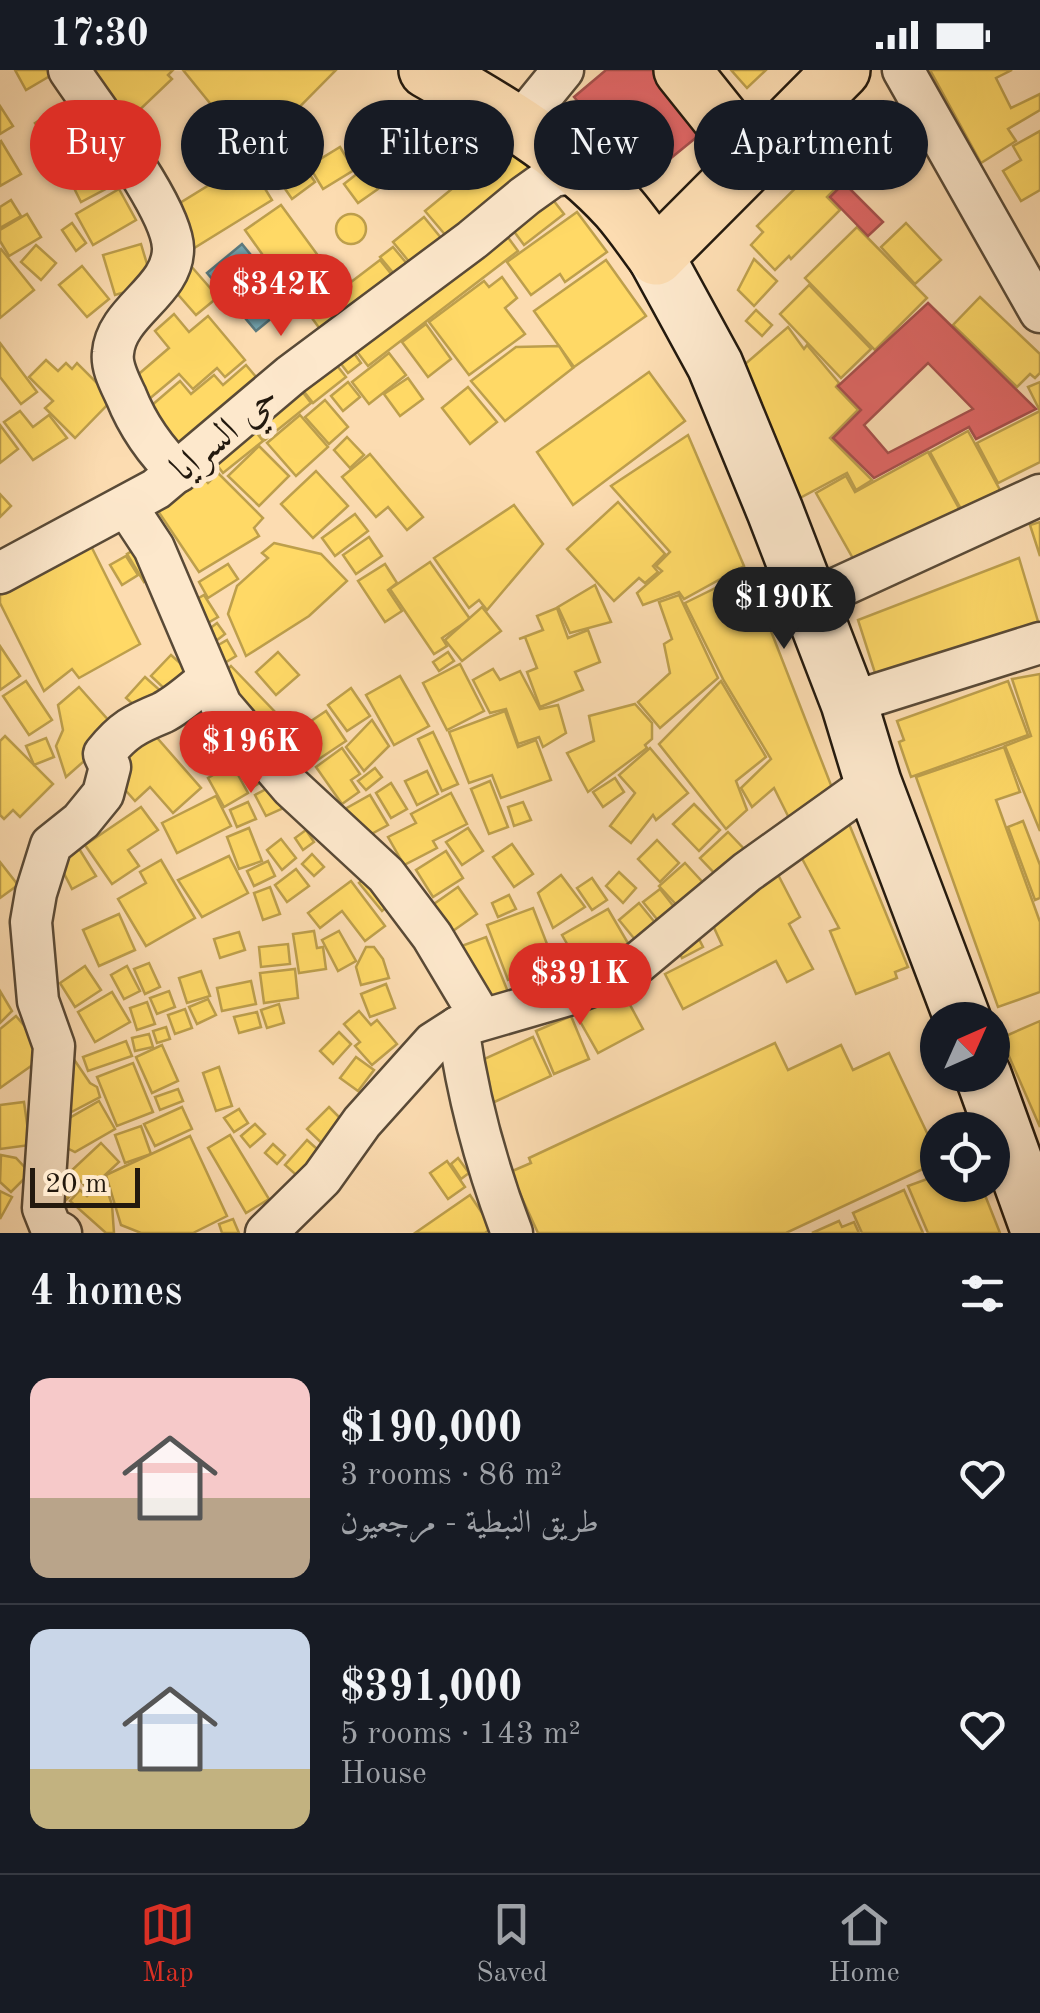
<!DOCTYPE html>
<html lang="en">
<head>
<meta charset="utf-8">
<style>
	:root { --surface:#171b24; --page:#20242c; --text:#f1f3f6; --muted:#9ea1a6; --line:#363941; --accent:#d93025 }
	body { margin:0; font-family:"Old Standard TT",Amiri,serif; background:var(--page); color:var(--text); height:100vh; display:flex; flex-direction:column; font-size:38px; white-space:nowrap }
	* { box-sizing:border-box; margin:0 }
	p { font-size:32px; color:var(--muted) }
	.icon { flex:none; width:55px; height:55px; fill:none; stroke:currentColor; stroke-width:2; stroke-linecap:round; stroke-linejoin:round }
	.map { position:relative; height:1163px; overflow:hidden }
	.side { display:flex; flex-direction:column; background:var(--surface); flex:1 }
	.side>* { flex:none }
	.top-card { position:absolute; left:30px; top:30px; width:980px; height:90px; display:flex; gap:20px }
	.needle { width:65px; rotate:45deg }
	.tools { position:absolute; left:920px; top:932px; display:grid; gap:20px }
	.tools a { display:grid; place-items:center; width:90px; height:90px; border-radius:50%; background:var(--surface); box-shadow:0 2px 8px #0004; font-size:50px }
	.scale { position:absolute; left:30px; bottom:25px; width:110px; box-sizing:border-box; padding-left:10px; border:5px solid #23190e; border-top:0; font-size:28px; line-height:35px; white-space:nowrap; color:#23190e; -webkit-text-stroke:8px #fde8cc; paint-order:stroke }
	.price { position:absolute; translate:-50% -85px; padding:0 22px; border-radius:35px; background:var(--accent); color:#fff; font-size:32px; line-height:65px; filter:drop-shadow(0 2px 5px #0008) }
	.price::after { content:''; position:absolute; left:50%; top:60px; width:30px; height:22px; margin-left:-15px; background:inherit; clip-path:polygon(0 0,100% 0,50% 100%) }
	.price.current { background:#222; color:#fff }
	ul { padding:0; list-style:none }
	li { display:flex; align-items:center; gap:30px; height:250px; padding:0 30px }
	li+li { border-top:2px solid var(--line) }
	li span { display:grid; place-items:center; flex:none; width:280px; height:200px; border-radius:20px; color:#555 }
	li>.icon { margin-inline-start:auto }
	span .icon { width:120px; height:120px; fill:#fffc; stroke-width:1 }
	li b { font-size:42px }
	h2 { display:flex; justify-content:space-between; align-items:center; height:120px; padding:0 30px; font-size:42px }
	.pill { padding:0 35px; border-radius:45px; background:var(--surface); box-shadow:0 2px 8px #0004; font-size:35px; line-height:90px }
	.pill.current { background:var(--accent); color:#fff }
	.status { display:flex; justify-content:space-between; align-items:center; height:70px; padding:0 50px; background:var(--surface); direction:ltr }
	.status svg { height:28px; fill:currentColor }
	.tab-bar { display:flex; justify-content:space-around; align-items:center; height:140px; border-top:2px solid var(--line); background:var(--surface); font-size:28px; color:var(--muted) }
	.tab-bar a { display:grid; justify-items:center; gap:5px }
	.tab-bar .current { color:var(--accent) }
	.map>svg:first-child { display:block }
	.homes { fill:#ffd966; stroke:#bd9f4c; stroke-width:2.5 }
	.shops { fill:#e06666; stroke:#a74f4c; stroke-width:2.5; fill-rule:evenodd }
	.public { fill:#76a5af; stroke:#5d7b7f; stroke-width:2.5 }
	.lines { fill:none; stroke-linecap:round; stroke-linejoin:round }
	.street-casing { stroke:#594a37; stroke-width:45 }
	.secondary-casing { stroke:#23190e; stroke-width:60 }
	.primary-casing { stroke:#23190e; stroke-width:60 }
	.street { stroke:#fde8cc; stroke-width:40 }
	.secondary { stroke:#fde8cc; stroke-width:55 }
	.primary { stroke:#fcdcb1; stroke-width:55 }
	.labels { text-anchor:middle; stroke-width:10; stroke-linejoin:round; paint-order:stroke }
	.street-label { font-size:38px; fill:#23190e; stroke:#fde8cc }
</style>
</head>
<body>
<div class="status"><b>17:30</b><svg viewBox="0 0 49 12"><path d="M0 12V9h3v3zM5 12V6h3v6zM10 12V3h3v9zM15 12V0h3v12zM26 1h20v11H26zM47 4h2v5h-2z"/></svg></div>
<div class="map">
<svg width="1040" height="1163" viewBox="0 0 1040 1163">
	<rect width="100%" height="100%" fill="#fcdcb1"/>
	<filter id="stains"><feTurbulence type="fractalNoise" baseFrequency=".002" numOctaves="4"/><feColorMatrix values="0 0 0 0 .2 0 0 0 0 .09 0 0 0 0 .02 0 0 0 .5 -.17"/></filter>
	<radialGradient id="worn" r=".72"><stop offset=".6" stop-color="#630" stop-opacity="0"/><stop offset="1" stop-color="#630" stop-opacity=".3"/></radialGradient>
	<g class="homes">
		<polygon points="15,0 54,0 55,3 26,20"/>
		<polygon points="83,0 173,0 168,5 172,9 128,51"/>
		<polygon points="183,0 336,0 252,85"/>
		<polygon points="731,0 766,0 747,18"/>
		<polygon points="930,0 1012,0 996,8 1011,38 1040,24 1040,40 1008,59 1016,71 981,93"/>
		<polygon points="71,29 99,69 63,93 35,53"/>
		<polygon points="0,36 13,56 0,64"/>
		<polygon points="488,50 542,100 453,174 425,141 475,100 458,82"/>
		<polygon points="1040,61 1040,120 1021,131 1003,101 1021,90 1013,76"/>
		<polygon points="282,65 315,112 292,129 259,81"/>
		<polygon points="232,67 245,87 207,110 193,90"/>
		<polygon points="1,71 21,104 0,116 0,72"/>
		<polygon points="606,76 630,106 612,120 588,90"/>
		<polygon points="340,77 354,100 323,119 309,96"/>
		<polygon points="105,81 121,111 81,132 66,102"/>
		<polygon points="248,91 272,130 191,180 167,141"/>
		<polygon points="823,91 843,111 827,127 840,140 791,189 789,186 775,200 751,175 763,162 757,156"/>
		<polygon points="363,99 378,119 358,133 344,114"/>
		<polygon points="119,119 136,150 93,175 76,144"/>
		<polygon points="550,126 564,144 524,175 510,156"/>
		<polygon points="11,130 21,146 0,158 0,137"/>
		<polygon points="281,135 341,217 304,243 245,160"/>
		<polygon points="577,142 607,182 565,212 560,204 531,225 507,192"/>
		<polygon points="27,144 41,167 9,186 0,171 0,160"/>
		<circle cx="351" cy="159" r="15"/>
		<polygon points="424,147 446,174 415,199 393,172"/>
		<polygon points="72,153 86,173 76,181 62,160"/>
		<polygon points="906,153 941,190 915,214 881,177"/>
		<polygon points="499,155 518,181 368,296 348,270"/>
		<polygon points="857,157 927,228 875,280 805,208"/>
		<polygon points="141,174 153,214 115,225 103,185"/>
		<polygon points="36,175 56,193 41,210 21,192"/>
		<polygon points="393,177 413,201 400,211 380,187"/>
		<polygon points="1,179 34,220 0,248 0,180"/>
		<polygon points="184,188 218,227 196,245 167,212"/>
		<polygon points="754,189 777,211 754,236 738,220"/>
		<polygon points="380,190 400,215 328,270 309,244"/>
		<polygon points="606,190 646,246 574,297 534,241"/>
		<polygon points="82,196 109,229 87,247 59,215"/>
		<polygon points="502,207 517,228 505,238 525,264 469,305 429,252 484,211 489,217"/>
		<polygon points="809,215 871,279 841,308 780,244"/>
		<polygon points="980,227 1040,284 1040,303 1035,308 1030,304 1017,317 953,255"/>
		<polygon points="756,240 772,255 762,266 746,251"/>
		<polygon points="174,244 189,262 208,246 245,290 225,307 217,298 193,319 179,304 142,335 126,315 169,278 155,261"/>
		<polygon points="426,254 451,289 428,307 402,272"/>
		<polygon points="788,257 804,279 807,275 839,313 836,317 858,340 830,368 872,410 856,420 847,403 798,429 744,295"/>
		<polygon points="346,272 361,293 348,303 332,282"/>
		<polygon points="0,273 37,322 21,334 0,307"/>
		<polygon points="559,276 573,298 505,351 471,311 516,277"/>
		<polygon points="327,283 346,307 313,333 294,309"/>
		<polygon points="389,283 406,305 369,334 352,312"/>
		<polygon points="46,290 58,301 66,293 72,299 77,293 113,329 75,368 45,338 53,331 29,307"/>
		<polygon points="246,295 267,320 184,390 144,342 180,311 191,324 214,305 223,315"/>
		<polygon points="649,302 685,351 573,435 537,382"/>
		<polygon points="408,308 423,329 400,346 384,324"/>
		<polygon points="348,312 360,327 343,341 331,326"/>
		<polygon points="1040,312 1040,341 1028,317"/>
		<polygon points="468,317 497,352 470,374 442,338"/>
		<polygon points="301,320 311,333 265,370 255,357"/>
		<polygon points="325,330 348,357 329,374 305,347"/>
		<polygon points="20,341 33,357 49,345 67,368 33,390 4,352"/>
		<polygon points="1040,341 1040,392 998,413 977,373"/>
		<polygon points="300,345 328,377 296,406 267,373"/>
		<polygon points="248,352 263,371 223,403 208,383"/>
		<polygon points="0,355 18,379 0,393"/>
		<polygon points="968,361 1000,420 962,441 930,382"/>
		<polygon points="688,365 744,496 684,529 679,522 643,535 637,523 662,501 656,496 670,482 611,416"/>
		<polygon points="347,367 364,385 350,398 334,380"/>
		<polygon points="259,376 289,406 259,436 228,406"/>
		<polygon points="928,382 961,442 859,499 816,423 846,406 855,422"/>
		<polygon points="370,384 423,447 407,460 388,437 376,447 342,407"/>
		<polygon points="316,401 348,436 313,468 281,434"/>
		<polygon points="218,403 263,448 254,458 259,466 199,502 154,435 200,404 208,413"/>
		<polygon points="0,424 11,436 0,447"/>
		<polygon points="618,432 665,484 653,496 658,502 645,513 639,508 614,531 567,479"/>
		<polygon points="514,435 543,474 487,540 479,530 469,538 434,488"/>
		<polygon points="355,444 368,461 335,486 322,468"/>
		<polygon points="1040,452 1040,486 1030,455"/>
		<polygon points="369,467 382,486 356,504 343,485"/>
		<polygon points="89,472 140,574 79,608 72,599 44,621 0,533 0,515"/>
		<polygon points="274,473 321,484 347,511 309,546 246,586 228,544 237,516 268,488 262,483"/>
		<polygon points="144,474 161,502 144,512 127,484"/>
		<polygon points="126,486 138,505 122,515 110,495"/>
		<polygon points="1019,488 1040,558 875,603 858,550"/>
		<polygon points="430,492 470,549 442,568 447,576 434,584 390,519"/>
		<polygon points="228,494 238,509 208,528 199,512"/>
		<polygon points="385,494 397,513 388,520 402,541 385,552 358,511"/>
		<polygon points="748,502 836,728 793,756 774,718 752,737 741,718 771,689 724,611 685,533"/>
		<polygon points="595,515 611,552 570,563 558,537"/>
		<polygon points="204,525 218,547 199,558 185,536"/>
		<polygon points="679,525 718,608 660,658 638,632 670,603 664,574 672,569 659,532"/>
		<polygon points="482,537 501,561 462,591 445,570"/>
		<polygon points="557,538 568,568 588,560 600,592 575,602 583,620 540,637 527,602 537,598 525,567 519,569 543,560 537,546"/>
		<polygon points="217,553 225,564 208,577 200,566"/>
		<polygon points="227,570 236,586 213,600 203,584"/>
		<polygon points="0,576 20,606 0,620"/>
		<polygon points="278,582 299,605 276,625 256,602"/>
		<polygon points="448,582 454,591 439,601 433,592"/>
		<polygon points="171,585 189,601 169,623 151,606"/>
		<polygon points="460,594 484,641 447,660 423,613"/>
		<polygon points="231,596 278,645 258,665 211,615"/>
		<polygon points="493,599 500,610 520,601 540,639 558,635 566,663 543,677 539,667 518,674 506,639 490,643 473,610"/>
		<polygon points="1040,604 1040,761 1005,676 1031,666 1012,609"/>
		<polygon points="400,606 429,656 394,675 366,625"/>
		<polygon points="145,607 164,624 145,645 126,628"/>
		<polygon points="26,611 52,650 29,665 3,626"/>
		<polygon points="721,611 766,687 736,711 747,740 726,759 659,674"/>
		<polygon points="1008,611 1028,665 911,707 899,672 904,670 897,651"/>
		<polygon points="79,617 118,661 66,707 56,676 63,660 58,635"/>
		<polygon points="351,618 370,646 347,661 328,635"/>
		<polygon points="635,634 652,653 652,669 645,675 647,678 588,722 567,683 594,671 589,646"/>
		<polygon points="326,641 346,671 313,693 293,663"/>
		<polygon points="505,641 518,677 536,670 551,710 501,728 492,705 469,713 449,662"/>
		<polygon points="372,650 389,676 364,701 346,677"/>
		<polygon points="145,654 201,718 173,743 150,717 135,731 113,706"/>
		<polygon points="433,662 458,714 442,721 418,669"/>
		<polygon points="5,666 53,714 20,747 13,740 4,749 0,745 0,671"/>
		<polygon points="46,668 54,687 34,695 26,676"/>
		<polygon points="1004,677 1020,722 996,730 1040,852 1040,922 998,937 916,707"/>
		<polygon points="342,678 360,704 351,710 359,722 342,734 316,697"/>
		<polygon points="650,678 688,723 656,750 653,745 631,773 610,756 635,723 619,705"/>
		<polygon points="262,691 271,706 253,717 243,703"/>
		<polygon points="232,694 248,723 224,737 208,708"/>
		<polygon points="375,698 382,707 366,720 358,711"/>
		<polygon points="427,701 438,724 417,735 405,711"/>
		<polygon points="615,708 624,722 603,737 593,722"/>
		<polygon points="490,711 508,757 489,764 471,719"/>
		<polygon points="391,713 407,739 391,748 376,723"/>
		<polygon points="274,715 286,737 266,746 255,725"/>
		<polygon points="451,723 467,754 433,771 437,778 404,795 388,767 416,753 411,744"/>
		<polygon points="370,725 388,755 362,769 345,739"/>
		<polygon points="216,726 231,756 177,783 162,753"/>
		<polygon points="248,732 256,749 237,757 230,740"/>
		<polygon points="523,732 531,750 514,756 508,737"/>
		<polygon points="694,734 720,760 699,781 673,754"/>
		<polygon points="141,737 158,760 128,780 139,796 112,814 85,775"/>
		<polygon points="847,749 908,897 895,902 897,908 856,924 830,861 839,858 798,781"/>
		<polygon points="1023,751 1040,795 1040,828 1035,830 1008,757"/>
		<polygon points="249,758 262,791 239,799 227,767"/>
		<polygon points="468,758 483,781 462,795 446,772"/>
		<polygon points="306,760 314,772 303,780 295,768"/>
		<polygon points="728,762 748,783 720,809 700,788"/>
		<polygon points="281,769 296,788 282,800 267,780"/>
		<polygon points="657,770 679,793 660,812 638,789"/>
		<polygon points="512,774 533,804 514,817 493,787"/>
		<polygon points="78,777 96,806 72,819 52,780"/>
		<polygon points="446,781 463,808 433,827 416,800"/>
		<polygon points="312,784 324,797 314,806 302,794"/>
		<polygon points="229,786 248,823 202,847 178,810"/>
		<polygon points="161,790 195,848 146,876 118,829 146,813 140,802"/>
		<polygon points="268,791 275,806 254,816 247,801"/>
		<polygon points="0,792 18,815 0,828"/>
		<polygon points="685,793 708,818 683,842 659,816"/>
		<polygon points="773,795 800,847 789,854 813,899 787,912 776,891 683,939 665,904 722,875 710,849"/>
		<polygon points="296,799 309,816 287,832 275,815"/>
		<polygon points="376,799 399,826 382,841 359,813"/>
		<polygon points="619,802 636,818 623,833 606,816"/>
		<polygon points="561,805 585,837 553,858 538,823"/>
		<polygon points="592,808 607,830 592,840 577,818"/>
		<polygon points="351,811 385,856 365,871 342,841 320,858 308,843"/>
		<polygon points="270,817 280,844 263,850 254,823"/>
		<polygon points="458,817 477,844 450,863 431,836"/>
		<polygon points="660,819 678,842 661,854 643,832"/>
		<polygon points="509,825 516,839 498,847 492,833"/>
		<polygon points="639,833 657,855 637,872 619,850"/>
		<polygon points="533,838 554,892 508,910 487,855"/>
		<polygon points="608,839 632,880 586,907 562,865"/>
		<polygon points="119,844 135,880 99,896 83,860"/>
		<polygon points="314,861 317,878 323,877 326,899 299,903 293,864"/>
		<polygon points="339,861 356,891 338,901 322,870"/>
		<polygon points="239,862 245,880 220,888 214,869"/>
		<polygon points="696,863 703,877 682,888 675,874"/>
		<polygon points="486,867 508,922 477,934 456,878"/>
		<polygon points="288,874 290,894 261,897 259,877"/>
		<polygon points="366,877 374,877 383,889 389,908 361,915 356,897"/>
		<polygon points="149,893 160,917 145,924 134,899"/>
		<polygon points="85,896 101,920 75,937 60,913"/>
		<polygon points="127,896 140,921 124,929 111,905"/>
		<polygon points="295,899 298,928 264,933 260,903"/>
		<polygon points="201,901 210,926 187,933 179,908"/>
		<polygon points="615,907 643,959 598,983 569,932"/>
		<polygon points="251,911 256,934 222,941 217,918"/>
		<polygon points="386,914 395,938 370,947 361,924"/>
		<polygon points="0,921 12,941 0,953"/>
		<polygon points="169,921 175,937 157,944 150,928"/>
		<polygon points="112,922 130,952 95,972 78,942"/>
		<polygon points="208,929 216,945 197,954 189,937"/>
		<polygon points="147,932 155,954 137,960 130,938"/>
		<polygon points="279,934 284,953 267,958 261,940"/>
		<polygon points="185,939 192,958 175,964 168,945"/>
		<polygon points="359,941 371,955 377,950 397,974 372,995 355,976 360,972 344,954"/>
		<polygon points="257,942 261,957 239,963 234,947"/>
		<polygon points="16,946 48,984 0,1018 0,959"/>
		<polygon points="571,946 589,989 554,1004 536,961"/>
		<polygon points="1040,951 1040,1057 1001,968"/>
		<polygon points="166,957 170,969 157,973 153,961"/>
		<polygon points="339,962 351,974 333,994 320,981"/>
		<polygon points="149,964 153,977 135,981 132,968"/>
		<polygon points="533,967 551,1006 492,1033 473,994"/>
		<polygon points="126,971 132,986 88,1001 83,987"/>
		<polygon points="775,973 788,1000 841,975 853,1000 889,983 938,1086 938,1092 786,1163 538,1163 510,1102 531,1093 529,1088"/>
		<polygon points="162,975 178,1011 152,1023 136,987"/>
		<polygon points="71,985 90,1013 97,1017 100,1027 58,1049"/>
		<polygon points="356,987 374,1000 358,1021 340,1008"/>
		<polygon points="133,993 153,1042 117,1056 97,1007"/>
		<polygon points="219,997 232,1036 216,1041 203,1003"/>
		<polygon points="178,1019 183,1031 160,1040 155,1027"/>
		<polygon points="99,1031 115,1059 75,1082 61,1075 59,1054"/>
		<polygon points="24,1032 30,1075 0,1079 0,1035"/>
		<polygon points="182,1037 192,1059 155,1076 144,1054"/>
		<polygon points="329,1037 353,1061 332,1083 307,1059"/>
		<polygon points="239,1039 248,1053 234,1062 224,1048"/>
		<polygon points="255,1054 265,1064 250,1077 241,1066"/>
		<polygon points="141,1056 151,1084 125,1093 115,1065"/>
		<polygon points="230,1065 269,1129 246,1143 208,1078"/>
		<polygon points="190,1066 227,1146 193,1163 141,1163 121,1155 106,1105"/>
		<polygon points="307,1070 325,1086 303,1111 285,1095"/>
		<polygon points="101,1073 119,1092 89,1120 71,1101"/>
		<polygon points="273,1074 285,1085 277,1094 265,1083"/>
		<polygon points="1,1085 16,1088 30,1103 11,1122 0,1112"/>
		<polygon points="458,1088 469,1103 461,1109 451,1094"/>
		<polygon points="447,1091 465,1117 448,1129 430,1103"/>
		<polygon points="938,1105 938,1115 981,1115 1000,1163 928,1163 908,1116"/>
		<polygon points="66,1106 78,1118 65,1131 53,1119"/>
		<polygon points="104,1110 112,1135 114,1163 106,1163 70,1131 80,1120 87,1126"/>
		<polygon points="904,1120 923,1163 862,1163 853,1143"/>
		<polygon points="0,1121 12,1127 0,1149"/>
		<polygon points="470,1125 492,1158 485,1163 415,1163"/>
		<polygon points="233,1149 239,1163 222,1163 219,1154"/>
		<polygon points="839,1151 842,1157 854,1152 859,1163 812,1163"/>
	</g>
	<g class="shops">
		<polygon points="606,0 670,0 714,53 644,110 574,27"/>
		<polygon points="844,113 883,152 868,166 830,127"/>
		<path d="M928,233L1036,339L976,369L969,357L874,408L833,368L861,340L838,316ZM928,293L973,339L888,383L864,355Z"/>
	</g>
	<polygon class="public" points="242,174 290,233 256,261 207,203"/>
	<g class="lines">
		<defs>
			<g id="street">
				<path d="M69,0C94,38 172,137 173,178C174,221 116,241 113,283C111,297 120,313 126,326C137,354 156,382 178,402"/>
				<polyline points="903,0 1040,242"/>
				<polyline points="518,55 563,0"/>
				<polyline points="127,437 154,478 221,635 291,717 386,805 432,866 481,948"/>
				<polyline points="0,503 156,419 291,305 472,170 525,126 553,106 581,102"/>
				<polyline points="809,531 1040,425"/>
				<polyline points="849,633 1040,573"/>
				<path d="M458,957C468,1029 486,1095 512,1163"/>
				<path d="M61,1163L51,1158L43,1138L54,976L38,931L31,852L36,823L51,775L81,751L103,724L110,697L104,684C123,660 135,654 162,643C178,635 193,621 208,609"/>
				<polyline points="266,1163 322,1108 362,1052 433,973 458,957 568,925 610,909 639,892 747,802 873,712"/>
			</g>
			<g id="secondary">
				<polyline points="656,187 715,295 775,441 849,633 873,712 963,950"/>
				<polyline points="983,1005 1040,1163"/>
			</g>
			<g id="primary">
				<path d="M427,0C494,38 566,80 618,137C632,153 644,171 656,187L842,0"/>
				<polyline points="682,0 754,90"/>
			</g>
		</defs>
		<use href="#street" class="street-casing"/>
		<use href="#secondary" class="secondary-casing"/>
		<use href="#primary" class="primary-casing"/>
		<use href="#street" class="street"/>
		<use href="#secondary" class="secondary"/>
		<use href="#primary" class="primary"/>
	</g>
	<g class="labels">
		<g class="street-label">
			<text transform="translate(224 362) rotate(-40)" y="13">حي السرايا</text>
		</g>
	</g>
	<rect width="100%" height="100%" filter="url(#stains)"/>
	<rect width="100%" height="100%" fill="url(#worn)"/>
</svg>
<div class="tools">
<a><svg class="needle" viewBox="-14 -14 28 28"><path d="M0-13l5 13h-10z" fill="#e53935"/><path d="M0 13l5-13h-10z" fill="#9ea1a6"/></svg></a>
<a><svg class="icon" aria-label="locate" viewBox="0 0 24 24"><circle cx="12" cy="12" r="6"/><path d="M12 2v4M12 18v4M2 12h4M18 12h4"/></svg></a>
</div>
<div class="scale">20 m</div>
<b class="price" style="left:281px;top:269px">$342K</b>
<b class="price current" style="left:784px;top:582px">$190K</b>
<b class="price" style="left:251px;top:726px">$196K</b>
<b class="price" style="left:580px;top:958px">$391K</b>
<div class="top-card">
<a class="pill current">Buy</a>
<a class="pill">Rent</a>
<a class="pill">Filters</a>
<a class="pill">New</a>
<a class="pill">Apartment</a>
</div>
</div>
<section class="side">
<h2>4 homes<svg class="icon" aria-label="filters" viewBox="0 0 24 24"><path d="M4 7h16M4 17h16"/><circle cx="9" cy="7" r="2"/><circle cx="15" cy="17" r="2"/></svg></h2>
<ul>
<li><span style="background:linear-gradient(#f6c9c9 60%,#b9a48a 0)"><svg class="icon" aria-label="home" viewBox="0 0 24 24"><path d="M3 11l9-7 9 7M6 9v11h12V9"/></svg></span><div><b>$190,000</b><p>3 rooms · 86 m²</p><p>طريق النبطية - مرجعيون</p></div><svg class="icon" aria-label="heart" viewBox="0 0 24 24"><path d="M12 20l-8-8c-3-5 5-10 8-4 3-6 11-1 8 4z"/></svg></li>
<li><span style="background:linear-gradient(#c9d6e8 70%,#c2b280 0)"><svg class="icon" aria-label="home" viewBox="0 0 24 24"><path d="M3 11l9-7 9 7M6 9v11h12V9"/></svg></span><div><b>$391,000</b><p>5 rooms · 143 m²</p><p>House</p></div><svg class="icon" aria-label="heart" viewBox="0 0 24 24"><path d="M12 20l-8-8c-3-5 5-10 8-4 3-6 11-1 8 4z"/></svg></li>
</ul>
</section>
<nav class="tab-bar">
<a class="current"><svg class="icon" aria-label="map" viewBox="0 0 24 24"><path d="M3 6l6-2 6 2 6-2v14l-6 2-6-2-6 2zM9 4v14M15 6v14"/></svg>Map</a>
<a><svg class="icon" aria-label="saved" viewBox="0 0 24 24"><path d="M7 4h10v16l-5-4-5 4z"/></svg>Saved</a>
<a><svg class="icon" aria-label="home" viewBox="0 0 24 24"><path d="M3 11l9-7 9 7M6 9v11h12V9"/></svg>Home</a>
</nav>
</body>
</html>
